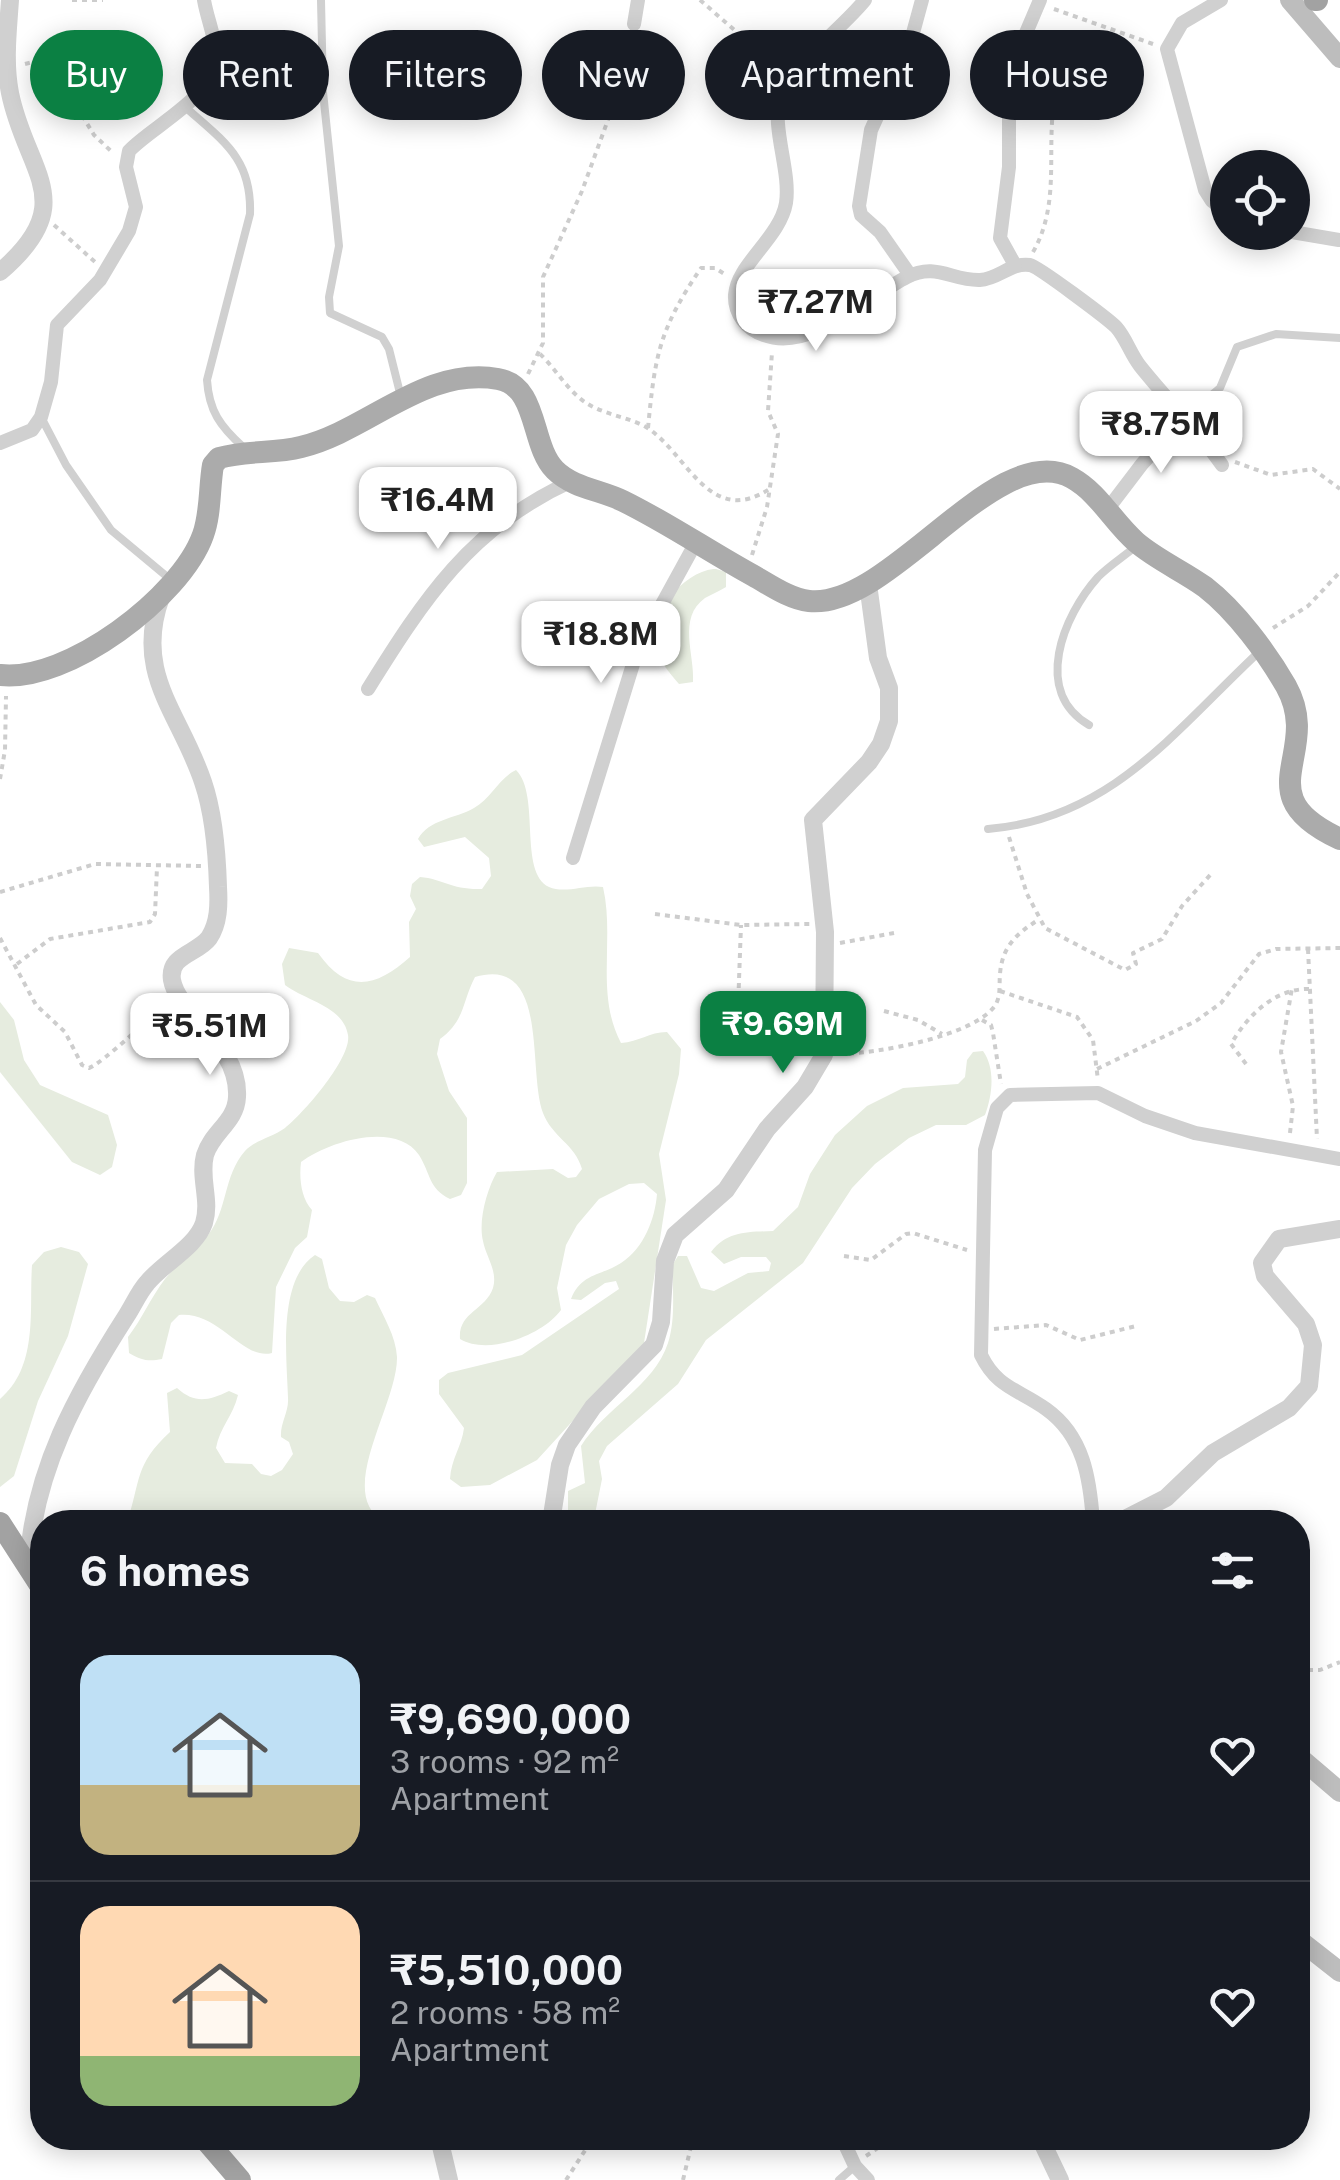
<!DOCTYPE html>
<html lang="en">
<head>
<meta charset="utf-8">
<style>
	:root { --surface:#171b24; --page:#20242c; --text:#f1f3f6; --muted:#9ea1a6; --line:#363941; --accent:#0b8043 }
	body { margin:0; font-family:"Public Sans",sans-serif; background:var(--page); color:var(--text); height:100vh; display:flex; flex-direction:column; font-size:38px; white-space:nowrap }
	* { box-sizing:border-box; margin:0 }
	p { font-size:32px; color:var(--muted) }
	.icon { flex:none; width:55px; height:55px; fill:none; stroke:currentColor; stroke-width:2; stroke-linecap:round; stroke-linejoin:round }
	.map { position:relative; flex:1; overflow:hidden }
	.panel { position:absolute; left:30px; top:1510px; width:1280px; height:640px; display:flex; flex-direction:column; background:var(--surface); border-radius:40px; box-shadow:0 5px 25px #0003 }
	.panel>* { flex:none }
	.hud { position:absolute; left:30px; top:30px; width:1280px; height:90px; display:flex; gap:20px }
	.tools { position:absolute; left:1210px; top:150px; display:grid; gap:20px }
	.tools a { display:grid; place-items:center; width:100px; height:100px; border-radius:50%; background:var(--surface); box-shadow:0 5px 25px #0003; font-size:50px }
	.price { position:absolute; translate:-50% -85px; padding:0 22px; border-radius:20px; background:#fff; color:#222; font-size:32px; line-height:65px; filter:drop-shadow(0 2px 5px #0008) }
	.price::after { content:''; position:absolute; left:50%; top:60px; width:30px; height:22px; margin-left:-15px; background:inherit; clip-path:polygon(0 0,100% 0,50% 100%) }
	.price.current { background:var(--accent); color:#fff }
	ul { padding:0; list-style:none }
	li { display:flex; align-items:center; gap:30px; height:250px; padding:0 50px }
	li+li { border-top:2px solid var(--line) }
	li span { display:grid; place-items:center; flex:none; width:280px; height:200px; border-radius:30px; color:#555 }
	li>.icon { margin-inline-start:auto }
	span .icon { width:120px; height:120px; fill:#fffc; stroke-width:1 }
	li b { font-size:42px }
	h2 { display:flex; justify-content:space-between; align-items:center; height:120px; padding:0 50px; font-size:42px }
	.chip { padding:0 35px; border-radius:45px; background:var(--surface); box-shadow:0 5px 25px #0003; font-size:35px; line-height:90px }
	.chip.current { background:var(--accent); color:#fff }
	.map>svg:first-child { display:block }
	.green { fill:#e6ecdf }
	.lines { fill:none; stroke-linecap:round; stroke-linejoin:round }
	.path { stroke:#cdcdcd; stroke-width:4; stroke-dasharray:5 5; stroke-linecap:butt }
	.service { stroke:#d0d0d0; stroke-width:8 }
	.minor { stroke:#d0d0d0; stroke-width:14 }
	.tertiary { stroke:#d0d0d0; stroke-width:18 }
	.secondary { stroke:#bdbdbd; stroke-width:20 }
	.primary { stroke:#ababab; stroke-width:22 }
	.trunk { stroke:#a2a2a2; stroke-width:22 }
</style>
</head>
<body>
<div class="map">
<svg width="1340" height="2180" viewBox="0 0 1340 2180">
	<rect width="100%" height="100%" fill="#fff"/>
	<g class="green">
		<path d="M716,569L726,572V587C720,591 712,594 705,598C677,618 695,655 693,682L679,684C668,671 658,660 654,643C649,612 687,569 716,569Z"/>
		<path d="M516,770C541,795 518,872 549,887C565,894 586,884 603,887C615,939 595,994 621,1043C639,1042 649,1032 667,1032L681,1049L679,1074L659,1154L666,1200L644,1343L537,1460L490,1485L461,1487L450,1479C451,1459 462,1446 464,1428L439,1394V1380L448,1373L522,1355L619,1289L616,1281L605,1283L581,1300L571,1299C581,1273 601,1276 621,1263C644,1248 655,1219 657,1194L644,1183L629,1184L599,1199L577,1225L566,1245L557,1288L561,1310C543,1335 488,1356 460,1339C458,1312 485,1311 493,1288C498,1271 486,1257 483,1241C478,1221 487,1189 497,1172L553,1169L568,1178L576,1177L582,1169C575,1144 552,1137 543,1113C527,1070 550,955 475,977C462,1002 465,1021 440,1039L437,1054L449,1091L467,1118V1183L461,1195L450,1199C428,1188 431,1174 419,1155C396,1121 329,1141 301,1162C299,1178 301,1198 312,1210L307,1237L295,1248L276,1287L272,1353C243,1361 219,1311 179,1315L171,1323L162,1359C148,1362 141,1360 129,1353L128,1337C142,1319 151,1297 165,1279C178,1263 196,1251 208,1235C228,1210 223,1176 245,1151C255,1140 273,1137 285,1128C303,1114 352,1058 348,1035C343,1006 306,1001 285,985L282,964L289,948L318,953C348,995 376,987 410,957L409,922L416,909L410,896L412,884L420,877C444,879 451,890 482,889L491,876L489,858L465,837L424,847L418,839C429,819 455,819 474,808C491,799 499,778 516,770Z"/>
		<polygon points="0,1002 14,1020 24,1060 40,1085 108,1115 117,1145 112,1167 100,1175 72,1162 0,1072"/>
		<path d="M983,1051C996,1069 992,1096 985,1115L966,1125H936L909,1138L875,1164L852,1188L803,1263L706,1340L678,1384L607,1446L599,1461L602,1479L594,1519L568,1522V1491L585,1483L581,1446C605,1408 654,1386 668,1343C676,1318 672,1290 673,1264L678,1256H687L701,1288L714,1291L748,1273L769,1271L771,1263L766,1257H741L724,1264L711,1252C727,1231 748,1232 773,1231L798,1207L810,1174L835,1135L867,1106L903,1088L958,1084L965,1077L967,1060L973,1052Z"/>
		<path d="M61,1247L79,1252L88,1264L68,1336L38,1401L14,1476L0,1487V1399C39,1366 29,1310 32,1265L44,1252Z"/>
		<path d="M315,1255L322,1259L329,1288L340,1301L354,1302L367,1295L375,1298C383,1316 396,1336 397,1357C398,1405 333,1495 385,1522H127C141,1481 134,1465 170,1432L167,1393L177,1388C195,1404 208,1401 229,1391L238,1395C233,1416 220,1427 216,1448L225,1463L252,1464L261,1474L271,1476L282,1470L293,1454L289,1442L281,1437C280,1423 289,1412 288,1398C287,1359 277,1280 315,1255Z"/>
	</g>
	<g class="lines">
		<g class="path">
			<polyline points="72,0 103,0"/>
			<polyline points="700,0 779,69"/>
			<polyline points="1054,9 1153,44"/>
			<polyline points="25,64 67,53 94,53"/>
			<polyline points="229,73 258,84 311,91"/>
			<polyline points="77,107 94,135 112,152"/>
			<polyline points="54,225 95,262"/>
			<path d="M1033,252C1066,195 1039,130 1062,71"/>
			<path d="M540,354C556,369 569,393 588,404C606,415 628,417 646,427C687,452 709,530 771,488"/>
			<polyline points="528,374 543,343 543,277 582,191 613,106 630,39"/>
			<path d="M648,428C655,355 659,330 701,268H715L726,275"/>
			<polyline points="1235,462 1271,475 1313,469 1340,489"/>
			<polyline points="752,555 767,507 778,434 768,411 772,352"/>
			<polyline points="1273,628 1308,606 1340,572"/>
			<polyline points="0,779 5,750 6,696"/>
			<polyline points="1009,837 1027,894 1045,928 1125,970 1136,964 1133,953 1162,939 1182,906 1212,873"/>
			<polyline points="0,892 95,864 201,866"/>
			<polyline points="655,914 741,925 810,924"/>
			<path d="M0,938L36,1005L65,1032L82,1065L89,1068C103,1063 150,1017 166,1005"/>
			<polyline points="840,943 894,933"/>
			<polyline points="1308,949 1317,1139"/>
			<polyline points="17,964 50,939 150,922 155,914 157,867"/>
			<polyline points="1000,991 1077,1017 1093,1040 1098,1080"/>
			<polyline points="738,1008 741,925"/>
			<polyline points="884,1011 918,1020 942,1034"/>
			<polyline points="982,1020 991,1025 993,1033 1001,1084"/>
			<path d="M839,1054C875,1054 977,1036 996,1004C1001,994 999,984 1000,974C1002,947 1016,934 1038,920"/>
			<path d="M1246,1064L1231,1044C1248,1015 1275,988 1310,989"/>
			<polyline points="1097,1069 1196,1021 1221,1003 1259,954 1276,949 1340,948"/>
			<polyline points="1290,1133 1293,1106 1281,1052 1292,988"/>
			<polyline points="844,1256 871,1260 906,1234 913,1233 967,1250"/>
			<polyline points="994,1329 1046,1325 1080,1340 1136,1326"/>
			<polyline points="1298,1670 1320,1670 1340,1662"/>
			<polyline points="866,2156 893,2138"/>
			<polyline points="566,2180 593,2138"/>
			<polyline points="683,2180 693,2138"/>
		</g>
		<g class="service">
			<polyline points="321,0 323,92 339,246 329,297 330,313 382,337 389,349 401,397"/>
			<path d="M184,106C223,141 252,158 250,214L207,380C209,411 220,426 243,447"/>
			<polyline points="1186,416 1220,388 1237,347 1276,334 1340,338"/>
			<polyline points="41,417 66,465 111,530 171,580"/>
			<path d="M1089,725C1032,692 1063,616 1098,577C1109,566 1123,557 1135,547"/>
			<path d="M988,829C1112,819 1176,729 1260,651"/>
			<polyline points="839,2180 855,2166"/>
		</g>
		<g class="minor">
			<path d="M865,0C841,30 793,63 781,97C770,125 791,170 786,203C780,238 737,264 735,295C734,313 746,329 764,335C811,353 869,296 907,277C936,262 952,281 980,280C999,279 1011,262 1030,265C1039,267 1108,319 1116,327C1126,338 1130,353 1140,366C1167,400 1197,429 1222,465"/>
			<polyline points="1221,0 1182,23 1167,49 1205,190 1212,201 1228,212"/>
			<polyline points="634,24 638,0"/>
			<polyline points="1292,232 1339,240"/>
			<polyline points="1015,265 1000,238 1009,167 1009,73 1040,0"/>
			<polyline points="910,275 880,232 861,215 859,206 871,130 910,44 922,0"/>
			<path d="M0,443L32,430L41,417L51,382L57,325L100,280L129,231L136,207L126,167L129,151C152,126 220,94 216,54C215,36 207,18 204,0"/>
			<polyline points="1107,510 1142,464 1186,416"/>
			<path d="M368,689C424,599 471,527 570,482"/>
			<polyline points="573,858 638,648 695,544"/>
			<path d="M1093,1522C1090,1479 1084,1436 1046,1409C1018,1389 997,1388 981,1355L985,1150L997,1108L1010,1095L1098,1093L1145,1116L1195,1133L1340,1159"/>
			<polyline points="842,2138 855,2166 868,2180"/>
		</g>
		<g class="tertiary">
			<path d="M0,272C82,202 26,173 10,93C4,62 8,30 10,0"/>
			<polyline points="551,1522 560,1465 567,1445 593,1407 654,1345 661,1322 665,1261 675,1235 726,1190 767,1129 805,1087 824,1055 825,932 813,820 869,762 881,744 889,721 889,688 878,658 868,584"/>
			<polyline points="1119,1522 1166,1498 1213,1453 1289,1408 1309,1386 1313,1345 1306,1324 1265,1276 1262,1263 1279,1239 1340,1229"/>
			<path d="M28,1565C34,1470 77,1393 127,1315C134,1304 139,1292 147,1283C163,1263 196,1247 204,1223C211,1200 199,1178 205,1155C212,1132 236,1122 237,1097C240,1044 178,1015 172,980C168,955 197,954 209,938C219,923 219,904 218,887C217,853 214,814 203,782C180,713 133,674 161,597"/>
			<polyline points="439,2138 449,2180"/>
			<polyline points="1040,2138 1060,2180"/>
		</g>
		<g class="secondary">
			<polyline points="1290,0 1340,58"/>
			<polyline points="1298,1756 1340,1792"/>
			<polyline points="1298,1939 1340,1972"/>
		</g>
		<path class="primary" d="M0,675C67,683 181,597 203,535C211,513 209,488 213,465L219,458C246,450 274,454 301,447C368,431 424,366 498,379C539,386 530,445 555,470C573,488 601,490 623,501C668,523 710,552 754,576C770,585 790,599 809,601C890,610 997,436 1072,478C1099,493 1113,522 1136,542C1157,560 1183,571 1205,587C1236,611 1267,653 1286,686C1324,754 1243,794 1340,839"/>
		<g class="trunk">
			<polyline points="1315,0 1317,0"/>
			<polyline points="0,1523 42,1588"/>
			<polyline points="204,2138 240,2180"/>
		</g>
	</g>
</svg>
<div class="tools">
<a><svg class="icon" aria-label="locate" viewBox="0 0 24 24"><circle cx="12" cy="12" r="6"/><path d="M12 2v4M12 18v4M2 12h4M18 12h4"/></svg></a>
</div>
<b class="price" style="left:816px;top:354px">₹7.27M</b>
<b class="price" style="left:1161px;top:476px">₹8.75M</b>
<b class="price" style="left:438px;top:552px">₹16.4M</b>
<b class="price" style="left:601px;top:686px">₹18.8M</b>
<b class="price current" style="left:783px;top:1076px">₹9.69M</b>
<b class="price" style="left:210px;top:1078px">₹5.51M</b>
<div class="hud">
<a class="chip current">Buy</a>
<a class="chip">Rent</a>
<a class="chip">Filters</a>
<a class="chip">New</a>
<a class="chip">Apartment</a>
<a class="chip">House</a>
</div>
<section class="panel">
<h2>6 homes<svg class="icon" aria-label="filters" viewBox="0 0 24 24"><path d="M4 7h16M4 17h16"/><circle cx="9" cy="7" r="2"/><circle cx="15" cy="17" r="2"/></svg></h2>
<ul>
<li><span style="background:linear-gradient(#bfe0f5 65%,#c2b280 0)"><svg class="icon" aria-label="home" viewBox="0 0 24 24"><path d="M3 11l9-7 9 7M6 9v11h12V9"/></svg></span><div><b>₹9,690,000</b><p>3 rooms · 92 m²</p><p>Apartment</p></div><svg class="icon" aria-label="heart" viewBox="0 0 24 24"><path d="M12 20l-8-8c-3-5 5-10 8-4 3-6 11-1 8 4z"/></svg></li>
<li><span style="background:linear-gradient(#ffd9b3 75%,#8fb573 0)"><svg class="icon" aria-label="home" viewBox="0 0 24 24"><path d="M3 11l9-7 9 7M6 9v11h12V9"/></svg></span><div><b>₹5,510,000</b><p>2 rooms · 58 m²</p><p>Apartment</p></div><svg class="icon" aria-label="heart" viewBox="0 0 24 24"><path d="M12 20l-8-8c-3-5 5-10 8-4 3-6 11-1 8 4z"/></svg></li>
</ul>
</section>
</div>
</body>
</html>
